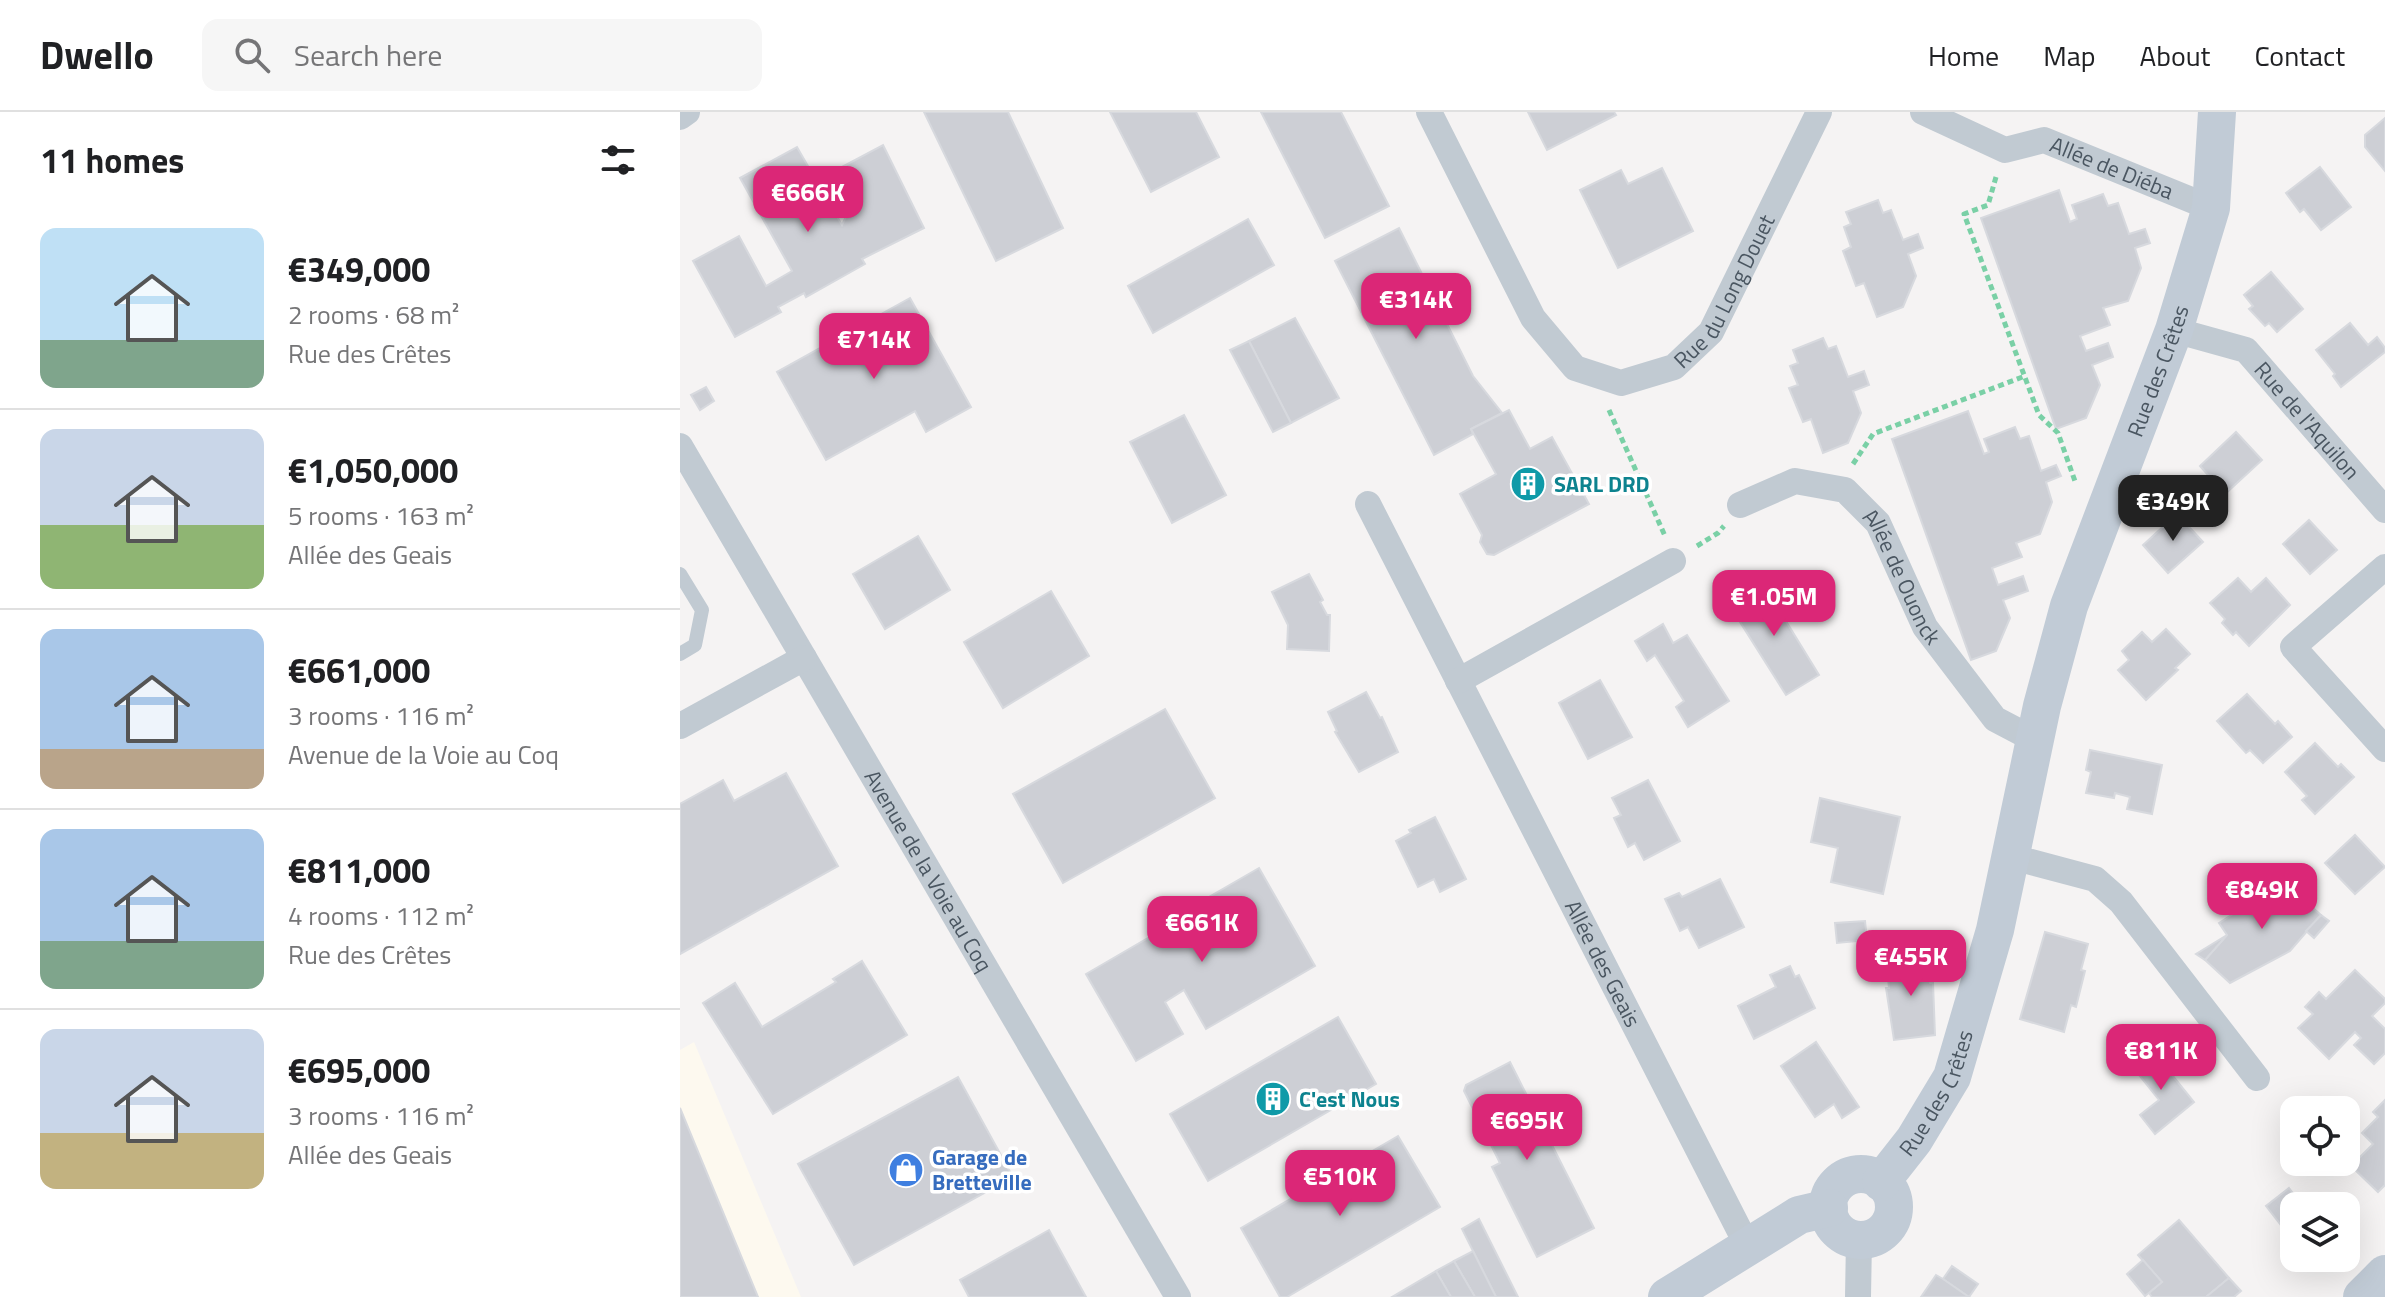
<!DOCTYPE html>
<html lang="en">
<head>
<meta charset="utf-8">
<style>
	:root { --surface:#fff; --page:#f6f6f6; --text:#202124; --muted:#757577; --line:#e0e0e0; --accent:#db2777 }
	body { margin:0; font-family:"Titillium Web",sans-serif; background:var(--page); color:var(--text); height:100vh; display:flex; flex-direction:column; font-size:30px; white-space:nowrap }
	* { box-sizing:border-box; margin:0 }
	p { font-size:26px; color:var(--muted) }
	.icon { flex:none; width:44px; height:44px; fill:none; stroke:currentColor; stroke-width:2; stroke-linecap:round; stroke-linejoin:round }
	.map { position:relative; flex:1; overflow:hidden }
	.sheet { display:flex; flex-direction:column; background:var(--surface); width:680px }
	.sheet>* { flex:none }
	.buttons { position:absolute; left:1600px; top:984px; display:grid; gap:16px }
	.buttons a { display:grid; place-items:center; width:80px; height:80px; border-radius:16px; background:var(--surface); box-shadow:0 8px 32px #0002; font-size:40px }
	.price { position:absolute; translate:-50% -68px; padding:0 18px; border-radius:16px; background:var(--accent); color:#fff; font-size:26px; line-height:52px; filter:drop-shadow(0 2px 4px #0008) }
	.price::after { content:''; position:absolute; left:50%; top:48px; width:24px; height:18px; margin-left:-12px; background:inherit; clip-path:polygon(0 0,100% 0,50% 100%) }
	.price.on { background:#222; color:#fff }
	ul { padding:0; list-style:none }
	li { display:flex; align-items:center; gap:24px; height:200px; padding:0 40px }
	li+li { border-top:2px solid var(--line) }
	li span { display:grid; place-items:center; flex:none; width:224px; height:160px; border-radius:16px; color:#555 }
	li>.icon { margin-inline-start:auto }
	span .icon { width:96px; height:96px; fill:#fffc; stroke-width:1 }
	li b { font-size:34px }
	h2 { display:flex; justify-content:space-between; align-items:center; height:96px; padding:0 40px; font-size:34px }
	header { display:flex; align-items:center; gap:48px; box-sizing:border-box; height:112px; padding:0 40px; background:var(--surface); border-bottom:2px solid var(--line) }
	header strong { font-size:38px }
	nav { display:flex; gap:44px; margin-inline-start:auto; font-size:28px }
	.search { width:560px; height:72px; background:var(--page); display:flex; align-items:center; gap:20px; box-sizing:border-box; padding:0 28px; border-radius:16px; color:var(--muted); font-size:30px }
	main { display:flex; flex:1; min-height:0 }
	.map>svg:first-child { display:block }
	.commercial { fill:#fdf9ef }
	.building { fill:#cdcfd5; stroke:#d7d9de; stroke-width:2 }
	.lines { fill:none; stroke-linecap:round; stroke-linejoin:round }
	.path { stroke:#7ad0a6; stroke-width:5; stroke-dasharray:6 4; stroke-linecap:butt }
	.lane { stroke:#c1cad2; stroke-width:14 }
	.street { stroke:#c1cad2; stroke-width:26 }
	.secondary { stroke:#c1cbd6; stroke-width:38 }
	.labels { text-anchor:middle; stroke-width:7; stroke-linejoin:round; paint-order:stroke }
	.street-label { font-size:22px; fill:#4a5661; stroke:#fff }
	.culture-label { font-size:22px; font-weight:bold; fill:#0d838f; stroke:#fff; text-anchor:start }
	.shop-label { font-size:22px; font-weight:bold; fill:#366cbe; stroke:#fff; text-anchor:start }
</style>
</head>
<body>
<header>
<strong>Dwello</strong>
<div class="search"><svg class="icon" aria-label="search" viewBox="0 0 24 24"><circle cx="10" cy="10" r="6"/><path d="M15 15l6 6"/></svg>Search here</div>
<nav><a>Home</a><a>Map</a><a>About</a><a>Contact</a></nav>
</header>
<main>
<section class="sheet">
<h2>11 homes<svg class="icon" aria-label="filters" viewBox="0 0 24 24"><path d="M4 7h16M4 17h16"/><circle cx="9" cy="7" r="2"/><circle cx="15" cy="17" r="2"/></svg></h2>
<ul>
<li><span style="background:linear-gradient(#bfe0f5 70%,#7fa58c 0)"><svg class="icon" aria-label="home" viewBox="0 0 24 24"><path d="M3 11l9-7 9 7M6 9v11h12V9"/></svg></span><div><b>€349,000</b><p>2 rooms · 68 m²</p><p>Rue des Crêtes</p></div></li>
<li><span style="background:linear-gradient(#c9d6e8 60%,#8fb573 0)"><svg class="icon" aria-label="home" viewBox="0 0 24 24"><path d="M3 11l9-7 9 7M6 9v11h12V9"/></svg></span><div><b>€1,050,000</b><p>5 rooms · 163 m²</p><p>Allée des Geais</p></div></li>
<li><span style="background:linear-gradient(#a9c7e8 75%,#b9a48a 0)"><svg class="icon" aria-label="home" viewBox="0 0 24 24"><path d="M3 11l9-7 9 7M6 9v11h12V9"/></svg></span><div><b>€661,000</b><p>3 rooms · 116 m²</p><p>Avenue de la Voie au Coq</p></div></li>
<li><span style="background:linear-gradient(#a9c7e8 70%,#7fa58c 0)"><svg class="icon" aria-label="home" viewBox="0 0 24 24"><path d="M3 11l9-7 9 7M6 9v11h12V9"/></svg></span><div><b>€811,000</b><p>4 rooms · 112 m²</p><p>Rue des Crêtes</p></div></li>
<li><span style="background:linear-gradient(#c9d6e8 65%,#c2b280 0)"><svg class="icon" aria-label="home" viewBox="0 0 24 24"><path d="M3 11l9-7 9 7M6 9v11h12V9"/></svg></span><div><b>€695,000</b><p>3 rooms · 116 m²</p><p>Allée des Geais</p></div></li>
</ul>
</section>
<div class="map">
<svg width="1705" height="1185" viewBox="0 0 1705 1185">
	<rect width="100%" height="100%" fill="#f5f3f3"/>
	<polygon class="commercial" points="14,930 121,1185 0,1185 0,938"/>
	<g class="building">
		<polygon points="244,0 328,0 383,116 316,149"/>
		<polygon points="430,0 516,0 539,45 471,80"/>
		<polygon points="581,0 661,0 709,94 645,126"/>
		<polygon points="848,0 934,0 936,3 867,38"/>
		<polygon points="1705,6 1705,59 1685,35 1685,23"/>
		<polygon points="203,33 244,116 182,147 185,152 126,185 124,181 98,195 101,200 55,225 13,149 59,124 86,174 112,159 60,66 117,35 162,113 168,100 179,96 160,56"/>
		<polygon points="1640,55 1671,95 1641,118 1624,97 1620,100 1606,81"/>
		<polygon points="982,56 1013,119 938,156 900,78 941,58 948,72"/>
		<polygon points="1379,78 1390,110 1397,107 1392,93 1423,82 1428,94 1438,91 1449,122 1465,117 1470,131 1455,136 1461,156 1448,189 1423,196 1430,213 1400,224 1406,239 1428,231 1433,245 1412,253 1420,273 1406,306 1376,317 1301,106"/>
		<polygon points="1198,88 1203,101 1211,98 1223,128 1238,122 1243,136 1228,142 1236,164 1223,195 1197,205 1184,171 1176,174 1163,139 1171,135 1164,115 1171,112 1166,100"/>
		<polygon points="568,107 594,153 473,221 448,174"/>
		<polygon points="719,116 793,264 822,301 791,317 793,322 754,343 655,149"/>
		<polygon points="1591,160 1623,197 1597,220 1589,211 1585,214 1569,197 1573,194 1564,183"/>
		<polygon points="230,186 291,295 246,320 235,299 146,348 97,260"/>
		<polygon points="615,206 659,286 611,311 569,229"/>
		<polygon points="1670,211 1688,233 1697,225 1705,236 1705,240 1661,275 1653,264 1655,262 1636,238"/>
		<polygon points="1143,226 1148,237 1156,234 1168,265 1184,259 1189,273 1173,279 1181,301 1168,331 1143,341 1131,307 1123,310 1109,276 1118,273 1110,254 1118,251 1113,238"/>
		<polygon points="569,229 611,311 593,320 550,238"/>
		<polygon points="26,275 34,289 20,298 11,283"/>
		<polygon points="829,298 850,337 872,325 909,392 814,443 807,442 800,430 802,423 780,382 816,362 791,317"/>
		<polygon points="1288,299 1304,342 1309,340 1304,327 1335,315 1340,327 1349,324 1361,359 1376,353 1381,364 1366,370 1372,390 1360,422 1336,431 1342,445 1312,456 1318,473 1343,464 1348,479 1323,488 1330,506 1316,539 1291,548 1212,327"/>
		<polygon points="504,303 546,383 492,411 450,330"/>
		<polygon points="1556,320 1582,348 1545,382 1520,354"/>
		<polygon points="1497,402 1523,430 1488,461 1463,433"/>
		<polygon points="1629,408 1657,438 1630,462 1603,432"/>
		<polygon points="238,424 270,478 205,517 173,462"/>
		<polygon points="629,462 643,488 640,490 647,503 650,503 649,539 607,537 608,513 592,480"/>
		<polygon points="1558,466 1571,480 1586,466 1610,493 1569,534 1556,520 1553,523 1542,511 1545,507 1530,491"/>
		<polygon points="1082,470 1139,563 1106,583 1048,491"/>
		<polygon points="371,479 409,544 323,596 284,530"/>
		<polygon points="983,512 993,531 1007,523 1049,589 1008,615 996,595 1004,589 975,543 967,549 955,529"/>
		<polygon points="1486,517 1510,542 1495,556 1498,558 1466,588 1438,558 1449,548 1442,539 1462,520 1472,530"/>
		<polygon points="920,568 952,625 908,647 879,591"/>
		<polygon points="686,580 700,606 702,605 718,640 679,660 655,620 657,619 648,600"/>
		<polygon points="1567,582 1595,612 1598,609 1612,625 1583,651 1570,638 1566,641 1537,609"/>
		<polygon points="485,597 535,686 383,771 333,682"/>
		<polygon points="1635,631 1658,655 1661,652 1674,665 1635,702 1622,688 1627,684 1605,660"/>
		<polygon points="1410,638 1482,653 1472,702 1447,697 1450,685 1435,681 1434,686 1406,681 1411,660 1406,658"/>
		<polygon points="106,661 158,754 0,842 0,692 43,668 54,689"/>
		<polygon points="968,668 1000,729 964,748 955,731 948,735 934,706 941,703 932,686"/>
		<polygon points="1140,686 1220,705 1203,782 1151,770 1158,736 1131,730"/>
		<polygon points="755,705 786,767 760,780 754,767 738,775 716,729 731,721 729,718"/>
		<polygon points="1675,723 1705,755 1675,782 1645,751"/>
		<polygon points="579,756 635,854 526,917 504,878 485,890 503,922 456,949 406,862 473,823 470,819"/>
		<polygon points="1040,767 1064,815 1019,836 1008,815 1000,819 985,787 999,781 1002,785"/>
		<polygon points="1601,767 1641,803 1610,839 1550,871 1525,848 1547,823 1539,811 1556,800 1553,794 1579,780 1585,785"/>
		<polygon points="1641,803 1649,809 1634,826 1626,819"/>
		<polygon points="1185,809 1187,828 1157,831 1155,811"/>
		<polygon points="1365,820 1408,832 1401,858 1405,859 1396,895 1391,893 1384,920 1340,907"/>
		<polygon points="1547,823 1525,848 1516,842"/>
		<polygon points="1247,843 1250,871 1253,871 1255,923 1214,928 1206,876 1209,876 1206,847"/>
		<polygon points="182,849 227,923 93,1002 23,891 55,871 82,915 156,870 153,867"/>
		<polygon points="1110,854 1115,865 1119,863 1135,896 1074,927 1058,894 1096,875 1090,863"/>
		<polygon points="1675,858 1705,887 1705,891 1692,904 1705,917 1705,941 1694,952 1674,933 1681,926 1675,920 1649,947 1618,916 1633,902 1625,895 1639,880 1646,887"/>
		<polygon points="658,905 696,972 528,1069 490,1002"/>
		<polygon points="1136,930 1179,995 1162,1006 1154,992 1135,1005 1101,954"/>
		<polygon points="1471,937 1514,990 1475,1022 1460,1003 1479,988 1451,953"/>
		<polygon points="830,950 914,1116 857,1145 812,1055 820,1051 784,979 786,973"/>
		<polygon points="278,965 333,1065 174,1153 118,1052"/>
		<polygon points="1705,988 1705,1073 1698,1080 1671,1054 1693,1032 1682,1021 1698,1005 1693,1000"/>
		<polygon points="0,996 78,1185 0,1185"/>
		<polygon points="718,1024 760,1095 607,1185 600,1185 561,1116"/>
		<polygon points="1609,1076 1623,1094 1614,1094 1614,1109 1604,1117 1586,1094"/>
		<polygon points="799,1107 838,1185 816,1185 782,1117"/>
		<polygon points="1499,1108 1549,1166 1526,1185 1472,1185 1469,1181 1482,1170 1458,1143"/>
		<polygon points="369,1118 406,1185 289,1185 280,1168"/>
		<polygon points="793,1139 816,1185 795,1185 774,1149"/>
		<polygon points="1463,1148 1482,1170 1465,1184 1447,1162"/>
		<polygon points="774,1149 795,1185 771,1185 756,1159"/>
		<polygon points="1272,1154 1298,1172 1289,1185 1263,1167"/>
		<polygon points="756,1159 771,1185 712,1185"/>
		<polygon points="1256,1163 1263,1167 1289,1185 1241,1185"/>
		<polygon points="1549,1166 1561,1179 1554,1185 1526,1185"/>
	</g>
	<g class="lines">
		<g class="path">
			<polyline points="1316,65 1308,93 1284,102 1359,303 1378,321 1396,372"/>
			<polyline points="929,298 985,424"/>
			<polyline points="1173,352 1193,322 1345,264"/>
			<polyline points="1017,434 1038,421 1044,414"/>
		</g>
		<polyline class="lane" points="0,462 22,498 15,533 0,542"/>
		<g class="street">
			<path id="s1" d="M749,0L853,206L895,256L941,271L994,255L1031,220L1139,0"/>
			<path id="s2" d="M1243,0L1325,38L1364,28L1531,96"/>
			<polyline points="0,5 7,0"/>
			<path id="s3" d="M1494,218L1566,238L1705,398"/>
			<path id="s4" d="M0,334L498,1185"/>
			<path id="s5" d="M688,392L1067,1133"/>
			<path id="s6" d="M1060,393L1115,369L1165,378L1198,411L1245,515L1315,607L1355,628"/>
			<polyline points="1705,455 1613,535 1705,637"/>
			<polyline points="778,569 993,449"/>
			<polyline points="0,614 124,546"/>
			<polyline points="1332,745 1415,767 1441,790 1577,966"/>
			<polyline points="1178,1185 1179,1128"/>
		</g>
		<g class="secondary">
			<circle cx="1181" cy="1095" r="33"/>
			<path id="s7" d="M1201,1070L1234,1028L1272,965L1315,818L1362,594L1389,494L1494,218L1531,96L1537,0"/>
			<polyline points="987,1185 1119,1103 1149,1096"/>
			<polyline points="1682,1185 1705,1162"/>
		</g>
	</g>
	<defs>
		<symbol id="building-disc" viewBox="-11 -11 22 22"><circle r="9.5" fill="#0f9aa8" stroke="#fff"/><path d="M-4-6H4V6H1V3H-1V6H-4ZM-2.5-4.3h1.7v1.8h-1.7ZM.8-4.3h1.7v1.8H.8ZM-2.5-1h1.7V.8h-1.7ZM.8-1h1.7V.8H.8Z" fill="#fff"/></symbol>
		<symbol id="shop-disc" viewBox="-11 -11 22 22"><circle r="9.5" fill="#3f7fe0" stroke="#fff"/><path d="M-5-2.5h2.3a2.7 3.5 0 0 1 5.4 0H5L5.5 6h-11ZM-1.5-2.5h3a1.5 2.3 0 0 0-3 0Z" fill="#fff"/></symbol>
	</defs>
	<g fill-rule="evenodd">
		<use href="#building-disc" x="828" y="352" width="40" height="40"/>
		<use href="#building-disc" x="573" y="967" width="40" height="40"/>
		<use href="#shop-disc" x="206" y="1038" width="40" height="40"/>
	</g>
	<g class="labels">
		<g class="street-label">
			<text dy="8" stroke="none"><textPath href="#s2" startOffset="204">Allée de Diéba</textPath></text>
			<text dy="8" stroke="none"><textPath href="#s1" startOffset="492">Rue du Long Douet</textPath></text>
			<text dy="8" stroke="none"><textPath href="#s7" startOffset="864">Rue des Crêtes</textPath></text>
			<text dy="8" stroke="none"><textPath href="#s3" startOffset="168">Rue de l'Aquilon</textPath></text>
			<text dy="8" stroke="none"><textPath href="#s6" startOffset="216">Allée de Ouonck</textPath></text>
			<text dy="8" stroke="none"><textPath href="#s4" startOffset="492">Avenue de la Voie au Coq</textPath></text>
			<text dy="8" stroke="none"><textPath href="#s5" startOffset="516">Allée des Geais</textPath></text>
			<text dy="8" stroke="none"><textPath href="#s7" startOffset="106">Rue des Crêtes</textPath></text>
		</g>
		<g class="culture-label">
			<text x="874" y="380">SARL DRD</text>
			<text x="619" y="995">C'est Nous</text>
		</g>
		<g class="shop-label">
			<text x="252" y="1053">Garage de<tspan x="252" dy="25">Bretteville</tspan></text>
		</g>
	</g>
</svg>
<div class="buttons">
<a><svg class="icon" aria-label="locate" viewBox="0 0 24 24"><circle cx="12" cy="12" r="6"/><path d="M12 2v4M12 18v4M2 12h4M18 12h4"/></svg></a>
<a><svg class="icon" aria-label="layers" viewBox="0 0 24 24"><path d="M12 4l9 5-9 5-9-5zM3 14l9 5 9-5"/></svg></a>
</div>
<b class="price" style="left:128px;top:122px">€666K</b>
<b class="price" style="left:736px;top:229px">€314K</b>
<b class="price" style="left:194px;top:269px">€714K</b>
<b class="price on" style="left:1493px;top:431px">€349K</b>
<b class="price" style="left:1094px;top:526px">€1.05M</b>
<b class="price" style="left:1582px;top:819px">€849K</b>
<b class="price" style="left:522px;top:852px">€661K</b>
<b class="price" style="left:1231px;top:886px">€455K</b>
<b class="price" style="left:1481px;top:980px">€811K</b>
<b class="price" style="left:847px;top:1050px">€695K</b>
<b class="price" style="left:660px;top:1106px">€510K</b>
</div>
</main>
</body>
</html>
